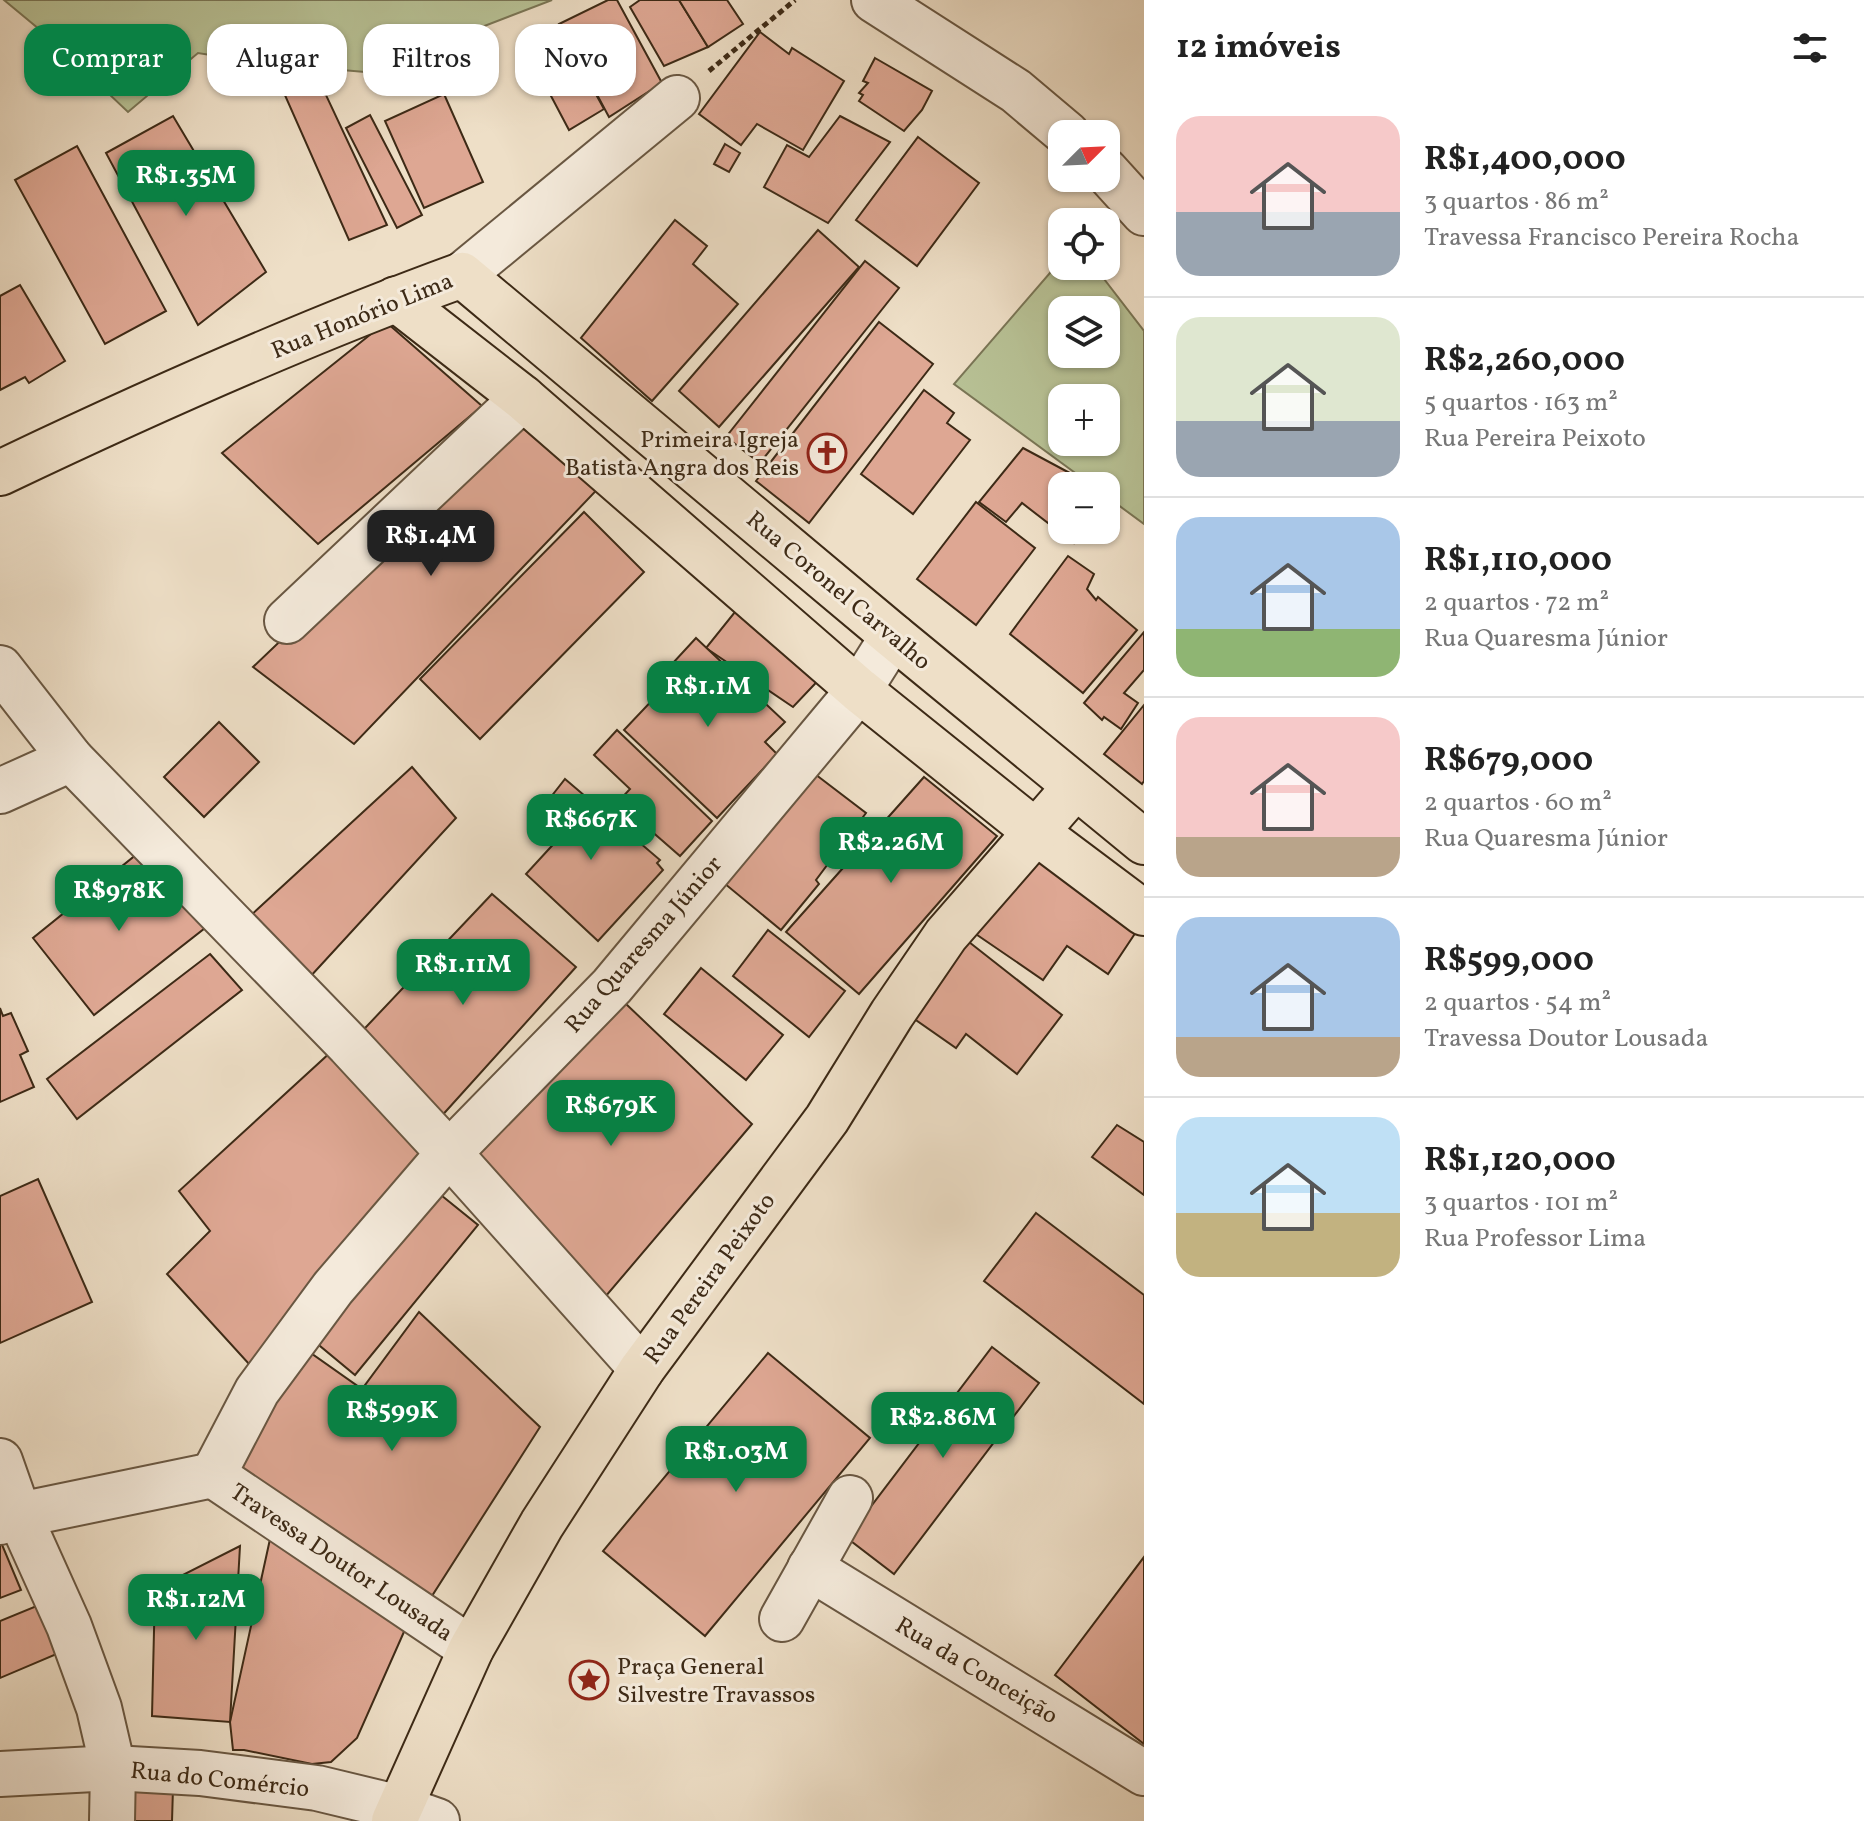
<!DOCTYPE html>
<html lang="pt">
<head>
<meta charset="utf-8">
<style>
	:root { --surface:#fff; --page:#f6f6f6; --text:#222; --muted:#767676; --line:#e0e0e0; --accent:#0b8043 }
	body { margin:0; font-family:Vollkorn,serif; background:var(--page); color:var(--text); height:100vh; display:flex; flex-direction:column; font-size:30px; white-space:nowrap }
	* { box-sizing:border-box; margin:0 }
	p { font-size:26px; color:var(--muted) }
	.icon { flex:none; width:44px; height:44px; fill:none; stroke:currentColor; stroke-width:2; stroke-linecap:round; stroke-linejoin:round }
	.map { position:relative; flex:1; overflow:hidden }
	.panel { display:flex; flex-direction:column; background:var(--surface); width:720px }
	.panel>* { flex:none }
	.hud { position:absolute; left:24px; top:24px; width:760px; height:72px; display:flex; gap:16px }
	.needle { width:52px; rotate:66deg }
	.tools { position:absolute; left:1048px; top:120px; display:grid; gap:16px }
	.tools a { display:grid; place-items:center; width:72px; height:72px; border-radius:16px; background:var(--surface); box-shadow:0 2px 6px #0004; font-size:40px }
	.price { position:absolute; translate:-50% -68px; padding:0 18px; border-radius:16px; background:var(--accent); color:#fff; font-size:26px; line-height:52px; filter:drop-shadow(0 2px 4px #0008) }
	.price::after { content:''; position:absolute; left:50%; top:48px; width:24px; height:18px; margin-left:-12px; background:inherit; clip-path:polygon(0 0,100% 0,50% 100%) }
	.price.active { background:#222; color:#fff }
	ul { padding:0; list-style:none }
	li { display:flex; align-items:center; gap:24px; height:200px; padding:0 32px }
	li+li { border-top:2px solid var(--line) }
	li span { display:grid; place-items:center; flex:none; width:224px; height:160px; border-radius:24px; color:#555 }
	li>.icon { margin-inline-start:auto }
	span .icon { width:96px; height:96px; fill:#fffc; stroke-width:1 }
	li b { font-size:34px }
	h2 { display:flex; justify-content:space-between; align-items:center; height:96px; padding:0 32px; font-size:34px }
	.chip { padding:0 28px; border-radius:24px; background:var(--surface); box-shadow:0 2px 6px #0004; font-size:28px; line-height:72px }
	.chip.active { background:var(--accent); color:#fff }
	main { display:flex; flex:1; min-height:0 }
	.map>svg:first-child { display:block }
	.green { fill:#b8c296; stroke:#7a7656; stroke-width:2; fill-rule:evenodd }
	.building { fill:#dea793; stroke:#3d2a16; stroke-width:2 }
	.lines { fill:none; stroke-linecap:round; stroke-linejoin:round }
	.minor-casing { stroke:#695742; stroke-width:48 }
	.major-casing { stroke:#3d2a16; stroke-width:48 }
	.path { stroke:#3d2a16; stroke-width:5; stroke-dasharray:6 4; stroke-linecap:butt }
	.minor { stroke:#f4eadb; stroke-width:44 }
	.major { stroke:#eedfc7; stroke-width:44 }
	.labels { text-anchor:middle; stroke-width:6; stroke-linejoin:round; paint-order:stroke }
	.street-label { font-size:24px; fill:#3d2a16; stroke:#f4eadb }
	.poi-label { font-size:24px; fill:#3d2a16; stroke:#f4eadb; text-anchor:end }
</style>
</head>
<body>
<main>
<div class="map">
<svg width="1144" height="1821" viewBox="0 0 1144 1821">
	<rect width="100%" height="100%" fill="#eedfc7"/>
	<filter id="stains"><feTurbulence type="fractalNoise" baseFrequency=".0025" numOctaves="4"/><feColorMatrix values="0 0 0 0 .2 0 0 0 0 .09 0 0 0 0 .02 0 0 0 .5 -.17"/></filter>
	<radialGradient id="worn" r=".72"><stop offset=".6" stop-color="#630" stop-opacity="0"/><stop offset="1" stop-color="#630" stop-opacity=".3"/></radialGradient>
	<g class="green">
		<polygon points="4,0 552,0 365,72 261,63 198,53 128,112 51,39"/>
		<path d="M1062,259V266H1094L1144,331V524L1106,496V486H1093L954,384ZM1062,310H1106V354H1062ZM1062,398H1106V442H1062Z"/>
	</g>
	<g class="building">
		<polygon points="608,0 617,0 662,83 609,117 559,24"/>
		<polygon points="640,0 679,0 708,47 664,66 630,7"/>
		<polygon points="679,0 727,0 743,24 708,47"/>
		<polygon points="760,32 789,54 792,48 844,81 803,150 757,124 741,145 699,114"/>
		<polygon points="568,43 604,109 569,130 533,62"/>
		<polygon points="875,58 932,91 922,110 904,131 859,101 863,95 859,93 868,83 863,81"/>
		<polygon points="280,84 326,95 387,225 349,240"/>
		<polygon points="444,94 483,182 424,208 385,121"/>
		<polygon points="370,115 422,215 397,228 346,128"/>
		<polygon points="173,116 266,272 198,325 106,153"/>
		<polygon points="840,116 890,142 828,223 764,187 787,145 809,157"/>
		<polygon points="918,137 979,183 917,266 856,220"/>
		<polygon points="725,144 740,153 729,172 714,164"/>
		<polygon points="77,146 166,311 105,344 15,180"/>
		<polygon points="675,220 707,246 693,264 738,304 652,401 581,338"/>
		<polygon points="818,230 859,267 719,427 679,391"/>
		<polygon points="865,261 899,288 760,463 726,437"/>
		<polygon points="20,285 65,361 29,383 25,377 0,390 0,296"/>
		<polygon points="386,322 482,406 318,544 222,453"/>
		<polygon points="879,322 933,364 809,523 756,481"/>
		<polygon points="924,390 954,413 947,423 970,440 913,514 861,474"/>
		<polygon points="520,412 611,475 354,744 253,667"/>
		<polygon points="1023,448 1094,486 1062,486 1062,530 1084,530 1074,543 1022,503 1006,522 979,502"/>
		<polygon points="976,502 1035,548 976,625 917,579"/>
		<polygon points="584,512 644,572 480,739 420,679"/>
		<polygon points="1068,556 1094,574 1087,589 1096,600 1098,597 1137,630 1083,693 1010,634"/>
		<polygon points="747,597 829,669 793,707 706,648"/>
		<polygon points="1144,632 1144,670 1124,693 1138,703 1121,729 1104,717 1102,720 1084,703"/>
		<polygon points="696,638 785,722 765,742 777,754 717,818 624,730 679,672 672,664"/>
		<polygon points="1144,705 1144,781 1142,784 1104,754"/>
		<polygon points="219,722 259,762 204,817 164,777"/>
		<polygon points="617,730 712,821 680,856 618,802 630,789 594,755"/>
		<polygon points="412,767 456,818 309,978 248,918"/>
		<polygon points="811,771 866,813 816,880 819,884 781,930 713,874"/>
		<polygon points="924,777 997,836 859,994 786,932"/>
		<polygon points="565,779 660,860 657,863 663,870 598,941 526,874 560,837 536,816"/>
		<polygon points="1030,841 1144,920 1108,974 1067,946 1043,980 967,928"/>
		<polygon points="142,850 205,928 94,1015 33,938"/>
		<polygon points="492,894 576,967 438,1120 349,1045"/>
		<polygon points="768,930 845,991 809,1037 733,976"/>
		<polygon points="955,931 1062,1015 1017,1074 966,1034 956,1048 900,1009"/>
		<polygon points="210,954 242,990 77,1119 47,1079"/>
		<polygon points="701,968 783,1035 746,1080 664,1014"/>
		<polygon points="625,1003 752,1124 600,1303 471,1152"/>
		<polygon points="0,1008 3,1016 11,1013 28,1051 20,1055 34,1087 0,1102"/>
		<polygon points="332,1051 430,1154 249,1364 167,1274 210,1231 179,1191"/>
		<polygon points="1117,1125 1144,1142 1144,1195 1092,1157"/>
		<polygon points="38,1179 92,1302 0,1343 0,1196"/>
		<polygon points="431,1187 478,1225 355,1375 308,1336"/>
		<polygon points="1036,1213 1144,1295 1144,1404 984,1281"/>
		<polygon points="419,1312 540,1427 430,1599 231,1467 305,1349 362,1389"/>
		<polygon points="992,1347 1039,1383 894,1574 847,1538"/>
		<polygon points="768,1353 870,1438 705,1636 603,1551"/>
		<polygon points="272,1530 407,1625 357,1738 331,1762 312,1764 244,1750 233,1750 230,1722"/>
		<polygon points="0,1540 21,1590 0,1598"/>
		<polygon points="240,1546 230,1722 152,1716 155,1589"/>
		<polygon points="1144,1557 1144,1744 1055,1675"/>
		<polygon points="39,1605 59,1653 0,1678 0,1621"/>
		<polygon points="129,1786 173,1788 172,1821 128,1821"/>
	</g>
	<g class="lines">
		<defs>
			<g id="minor">
				<polyline points="874,0 1016,91 1067,134"/>
				<polyline points="1106,171 1144,213"/>
				<polyline points="462,275 677,98"/>
				<polyline points="287,621 523,398"/>
				<polyline points="0,668 71,759 349,1045 449,1153 642,1369"/>
				<polyline points="0,791 71,759"/>
				<polyline points="0,1461 19,1515 69,1626 99,1708 113,1768 112,1821"/>
				<polyline points="213,1475 257,1391 333,1288 449,1153 612,986 859,690 893,636"/>
				<polyline points="213,1475 471,1649"/>
				<polyline points="0,1522 19,1515 213,1475"/>
				<polyline points="810,1568 1144,1773"/>
				<polyline points="782,1619 850,1498"/>
				<polyline points="0,1774 113,1768 200,1773 317,1788 400,1808 437,1821"/>
			</g>
			<g id="major">
				<polyline points="396,299 523,398 859,690 1036,832 1144,913"/>
				<path d="M0,473C151,401 305,332 462,275L893,636L1144,842"/>
				<polyline points="394,1821 471,1649 542,1524 642,1369 827,1119 892,1014 946,935 1075,787"/>
			</g>
		</defs>
		<use href="#minor" class="minor-casing"/>
		<use href="#major" class="major-casing"/>
		<polyline class="path" points="709,71 795,0"/>
		<use href="#minor" class="minor"/>
		<use href="#major" class="major"/>
	</g>
	<defs>
		<symbol id="church-ring" viewBox="-11 -11 22 22"><circle r="9.5" fill="#f4eadb" stroke="#8f2418" stroke-width="1.5"/><path d="M-1.2-6h2.4v3.5h3.3v2.4h-3.3V6h-2.4V-.1h-3.3v-2.4h3.3Z" fill="#8f2418"/></symbol>
		<symbol id="sight-ring" viewBox="-11 -11 22 22"><circle r="9.5" fill="#f4eadb" stroke="#8f2418" stroke-width="1.5"/><path d="M0-6L1.8-2.2L6-1.7L2.9 1.2L3.7 5.4L0 3.3L-3.7 5.4L-2.9 1.2L-6-1.7L-1.8-2.2Z" fill="#8f2418"/></symbol>
	</defs>
	<g fill-rule="evenodd">
		<use href="#church-ring" x="805" y="431" width="44" height="44"/>
		<use href="#sight-ring" x="567" y="1658" width="44" height="44"/>
	</g>
	<g class="labels">
		<g class="street-label">
			<text transform="translate(362 315) rotate(-22)" y="8">Rua Honório Lima</text>
			<text transform="translate(839 590) rotate(40)" y="8">Rua Coronel Carvalho</text>
			<text transform="translate(643 944) rotate(-49)" y="8">Rua Quaresma Júnior</text>
			<text transform="translate(709 1278) rotate(-54)" y="8">Rua Pereira Peixoto</text>
			<text transform="translate(342 1562) rotate(34)" y="8">Travessa Doutor Lousada</text>
			<text transform="translate(977 1670) rotate(31)" y="8">Rua da Conceição</text>
			<text transform="translate(220 1779) rotate(6)" y="8">Rua do Comércio</text>
		</g>
		<g class="poi-label">
			<text x="799" y="447">Primeira Igreja<tspan x="799" dy="28">Batista Angra dos Reis</tspan></text>
			<text x="617" y="1674" text-anchor="start">Praça General<tspan x="617" dy="28">Silvestre Travassos</tspan></text>
		</g>
	</g>
	<rect width="100%" height="100%" filter="url(#stains)"/>
	<rect width="100%" height="100%" fill="url(#worn)"/>
</svg>
<div class="tools">
<a><svg class="needle" viewBox="-14 -14 28 28"><path d="M0-13l5 13h-10z" fill="#e53935"/><path d="M0 13l5-13h-10z" fill="#767676"/></svg></a>
<a><svg class="icon" aria-label="locate" viewBox="0 0 24 24"><circle cx="12" cy="12" r="6"/><path d="M12 2v4M12 18v4M2 12h4M18 12h4"/></svg></a>
<a><svg class="icon" aria-label="layers" viewBox="0 0 24 24"><path d="M12 4l9 5-9 5-9-5zM3 14l9 5 9-5"/></svg></a>
<a>+</a>
<a>−</a>
</div>
<b class="price" style="left:186px;top:218px">R$1.35M</b>
<b class="price active" style="left:431px;top:578px">R$1.4M</b>
<b class="price" style="left:708px;top:729px">R$1.1M</b>
<b class="price" style="left:591px;top:862px">R$667K</b>
<b class="price" style="left:891px;top:885px">R$2.26M</b>
<b class="price" style="left:119px;top:933px">R$978K</b>
<b class="price" style="left:463px;top:1007px">R$1.11M</b>
<b class="price" style="left:611px;top:1148px">R$679K</b>
<b class="price" style="left:392px;top:1453px">R$599K</b>
<b class="price" style="left:943px;top:1460px">R$2.86M</b>
<b class="price" style="left:736px;top:1494px">R$1.03M</b>
<b class="price" style="left:196px;top:1642px">R$1.12M</b>
<div class="hud">
<a class="chip active">Comprar</a>
<a class="chip">Alugar</a>
<a class="chip">Filtros</a>
<a class="chip">Novo</a>
</div>
</div>
<section class="panel">
<h2>12 imóveis<svg class="icon" aria-label="filters" viewBox="0 0 24 24"><path d="M4 7h16M4 17h16"/><circle cx="9" cy="7" r="2"/><circle cx="15" cy="17" r="2"/></svg></h2>
<ul>
<li><span style="background:linear-gradient(#f6c9c9 60%,#9aa5b1 0)"><svg class="icon" aria-label="home" viewBox="0 0 24 24"><path d="M3 11l9-7 9 7M6 9v11h12V9"/></svg></span><div><b>R$1,400,000</b><p>3 quartos · 86 m²</p><p>Travessa Francisco Pereira Rocha</p></div></li>
<li><span style="background:linear-gradient(#dfe7d0 65%,#9aa5b1 0)"><svg class="icon" aria-label="home" viewBox="0 0 24 24"><path d="M3 11l9-7 9 7M6 9v11h12V9"/></svg></span><div><b>R$2,260,000</b><p>5 quartos · 163 m²</p><p>Rua Pereira Peixoto</p></div></li>
<li><span style="background:linear-gradient(#a9c7e8 70%,#8fb573 0)"><svg class="icon" aria-label="home" viewBox="0 0 24 24"><path d="M3 11l9-7 9 7M6 9v11h12V9"/></svg></span><div><b>R$1,110,000</b><p>2 quartos · 72 m²</p><p>Rua Quaresma Júnior</p></div></li>
<li><span style="background:linear-gradient(#f6c9c9 75%,#b9a48a 0)"><svg class="icon" aria-label="home" viewBox="0 0 24 24"><path d="M3 11l9-7 9 7M6 9v11h12V9"/></svg></span><div><b>R$679,000</b><p>2 quartos · 60 m²</p><p>Rua Quaresma Júnior</p></div></li>
<li><span style="background:linear-gradient(#a9c7e8 75%,#b9a48a 0)"><svg class="icon" aria-label="home" viewBox="0 0 24 24"><path d="M3 11l9-7 9 7M6 9v11h12V9"/></svg></span><div><b>R$599,000</b><p>2 quartos · 54 m²</p><p>Travessa Doutor Lousada</p></div></li>
<li><span style="background:linear-gradient(#bfe0f5 60%,#c2b280 0)"><svg class="icon" aria-label="home" viewBox="0 0 24 24"><path d="M3 11l9-7 9 7M6 9v11h12V9"/></svg></span><div><b>R$1,120,000</b><p>3 quartos · 101 m²</p><p>Rua Professor Lima</p></div></li>
</ul>
</section>
</main>
</body>
</html>
